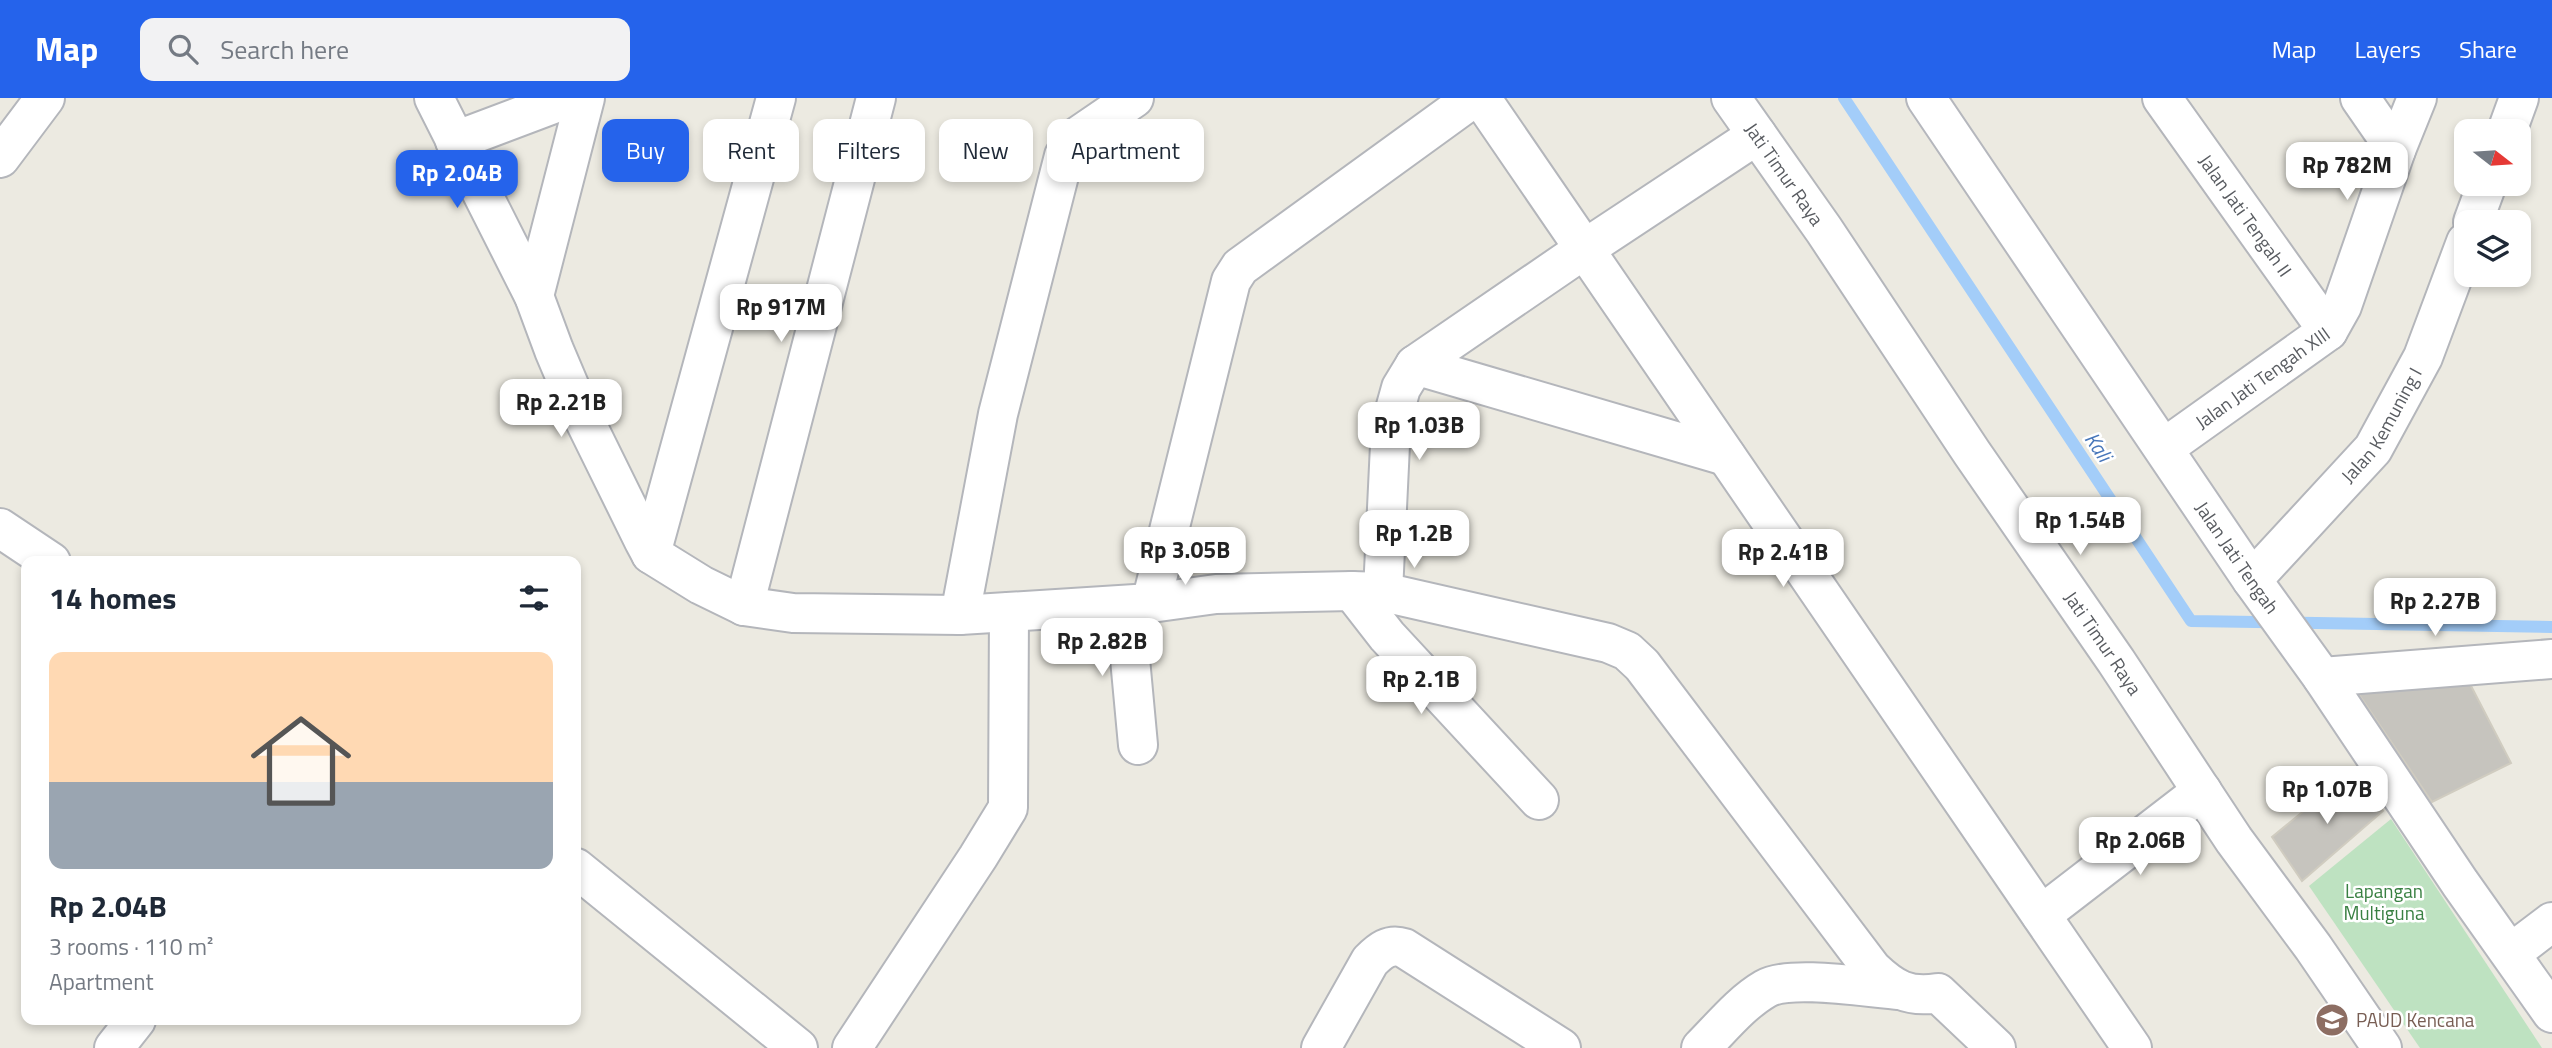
<!DOCTYPE html>
<html lang="en">
<head>
<meta charset="utf-8">
<style>
	:root { --surface:#fff; --page:#f2f2f3; --text:#1f2937; --muted:#747a83; --accent:#2563eb }
	body { margin:0; font-family:"Titillium Web",sans-serif; background:var(--page); color:var(--text); height:100vh; display:flex; flex-direction:column; font-size:26px; white-space:nowrap }
	* { box-sizing:border-box; margin:0 }
	p { font-size:23px; color:var(--muted) }
	.icon { flex:none; width:38px; height:38px; fill:none; stroke:currentColor; stroke-width:2; stroke-linecap:round; stroke-linejoin:round }
	.map { position:relative; flex:1; overflow:hidden }
	.drawer { position:absolute; left:21px; top:458px; width:560px; height:469px; display:flex; flex-direction:column; background:var(--surface); border-radius:14px; box-shadow:0 4px 10px #0003 }
	.drawer>* { flex:none }
	.banner { position:absolute; left:602px; top:21px; width:665px; height:63px; display:flex; gap:14px }
	.needle { width:46px; rotate:107deg }
	.fabs { position:absolute; left:2454px; top:21px; display:grid; gap:14px }
	.fabs a { display:grid; place-items:center; width:77px; height:77px; border-radius:14px; background:var(--surface); box-shadow:0 4px 10px #0003; font-size:35px }
	.price { position:absolute; translate:-50% -60px; padding:0 16px; border-radius:14px; background:#fff; color:#222; font-size:23px; line-height:46px; filter:drop-shadow(0 2px 4px #0008) }
	.price::after { content:''; position:absolute; left:50%; top:42px; width:21px; height:16px; margin-left:-10px; background:inherit; clip-path:polygon(0 0,100% 0,50% 100%) }
	.price.selected { background:var(--accent); color:#fff }
	ul { padding:0; list-style:none }
	li { display:grid; align-content:center; gap:14px; height:371px; padding:0 28px }
	li span { display:grid; place-items:center; height:217px; border-radius:14px; color:#555 }
	li>.icon { margin-inline-start:auto }
	span .icon { width:126px; height:126px; fill:#fffc; stroke-width:1 }
	li b { font-size:30px }
	h2 { display:flex; justify-content:space-between; align-items:center; height:84px; padding:0 28px; font-size:30px }
	.chip { padding:0 24px; border-radius:14px; background:var(--surface); box-shadow:0 4px 10px #0003; font-size:24px; line-height:63px }
	.chip.selected { background:var(--accent); color:#fff }
	header { display:flex; align-items:center; gap:42px; box-sizing:border-box; height:98px; padding:0 35px; background:var(--accent); color:#fff }
	header strong { font-size:33px }
	nav { display:flex; gap:38px; margin-inline-start:auto; font-size:24px }
	.search { width:490px; height:63px; background:var(--page); display:flex; align-items:center; gap:18px; box-sizing:border-box; padding:0 24px; border-radius:14px; color:var(--muted); font-size:26px }
	.map>svg:first-child { display:block }
	.green { fill:#bee2c1 }
	.lines { fill:none; stroke-linecap:round; stroke-linejoin:round }
	.stream { stroke:#a3cdf9; stroke-width:12 }
	.building { fill:#c6c4be; stroke:#d0ccc0; stroke-width:2 }
	.street-casing { stroke:#b4b6bb; stroke-width:42 }
	.secondary-casing { stroke:#b5b7bd; stroke-width:42 }
	.street { stroke:#fff; stroke-width:38 }
	.secondary { stroke:#fff; stroke-width:38 }
	.labels { text-anchor:middle; stroke-width:5; stroke-linejoin:round; paint-order:stroke }
	.street-label { font-size:19px; fill:#595c61; stroke:#fff }
	.park-label { font-size:19px; fill:#398042; stroke:#fff }
	.education-label { font-size:19px; fill:#785e54; stroke:#fff; text-anchor:start }
	.water-label { font-size:21px; font-style:italic; fill:#4877ba; stroke:#fff }
</style>
</head>
<body>
<header>
<strong>Map</strong>
<div class="search"><svg class="icon" aria-label="search" viewBox="0 0 24 24"><circle cx="10" cy="10" r="6"/><path d="M15 15l6 6"/></svg>Search here</div>
<nav><a>Map</a><a>Layers</a><a>Share</a></nav>
</header>
<div class="map">
<svg width="2552" height="950" viewBox="0 0 2552 950">
	<rect width="100%" height="100%" fill="#eceae1"/>
	<polygon class="green" points="2391,721 2542,950 2420,950 2309,788"/>
	<g class="lines">
		<polyline class="stream" points="1844,0 2191,523 2552,529"/>
	</g>
	<g class="building">
		<polygon points="2469,584 2511,665 2432,704 2358,595"/>
		<polygon points="2350,675 2383,713 2302,783 2272,739"/>
	</g>
	<g class="lines">
		<defs>
			<g id="street">
				<path d="M434,0L534,198L554,252L579,311L644,443L651,456L701,487L744,508L793,515L960,517L1151,505L1216,496L1352,493L1383,494L1608,545L1627,553L1642,567L1872,871C1893,891 1908,900 1938,895L1996,950"/>
				<polyline points="1481,0 2132,950"/>
				<path id="s1" d="M1731,0L1824,132L1972,355L2116,563L2234,742L2313,849L2382,950"/>
				<path id="s2" d="M2162,0L2328,233"/>
				<polyline points="2360,0 2396,52"/>
				<polyline points="2507,33 2519,0"/>
				<polyline points="455,43 569,0"/>
				<polyline points="0,60 45,0"/>
				<polyline points="2473,124 2487,86"/>
				<polyline points="534,198 585,0"/>
				<polyline points="1415,267 1726,358"/>
				<path id="s3" d="M2164,350L2328,233L2342,208L2396,52L2417,0"/>
				<polyline points="0,430 51,464"/>
				<polyline points="651,456 776,0"/>
				<path id="s4" d="M2252,482L2373,351L2423,259L2466,144"/>
				<polyline points="1352,493 1387,538 1539,702"/>
				<polyline points="1383,494 1391,326 1401,290 1415,267 1586,150 1757,37"/>
				<polyline points="1151,505 1231,183 1240,169 1473,0"/>
				<polyline points="1125,507 1138,647"/>
				<polyline points="744,508 876,0"/>
				<polyline points="960,517 998,316 1064,58 1074,41 1134,0"/>
				<polyline points="2322,579 2552,561"/>
				<polyline points="576,770 798,950"/>
				<polyline points="2041,817 2202,693"/>
				<polyline points="2511,855 2552,824"/>
				<polyline points="114,950 136,922"/>
				<polyline points="852,950 978,759 1008,710 1009,514"/>
				<path d="M1321,950L1370,863C1380,853 1389,845 1404,850L1561,950"/>
				<path d="M1701,950C1721,930 1741,905 1765,891C1790,876 1869,890 1900,892"/>
			</g>
			<g id="secondary">
				<path id="s5" d="M1926,0L2252,482L2322,579L2460,785L2552,915"/>
			</g>
		</defs>
		<use href="#street" class="street-casing"/>
		<use href="#secondary" class="secondary-casing"/>
		<use href="#street" class="street"/>
		<use href="#secondary" class="secondary"/>
	</g>
	<defs>
		<symbol id="school-disc" viewBox="-11 -11 22 22"><circle r="9.5" fill="#8d6e63" stroke="#fff"/><path d="M0-5L7-2L0 1L-7-2ZM-4 1L0 2.5L4 1V4Q0 6-4 4Z" fill="#fff"/></symbol>
	</defs>
	<g fill-rule="evenodd">
		<use href="#school-disc" x="2313" y="903" width="38" height="38"/>
	</g>
	<g class="labels">
		<g class="street-label">
			<text dy="7" stroke="none"><textPath href="#s1" startOffset="93">Jati Timur Raya</textPath></text>
			<text dy="7" stroke="none"><textPath href="#s2" startOffset="144">Jalan Jati Tengah II</textPath></text>
			<text dy="7" stroke="none"><textPath href="#s3" startOffset="121">Jalan Jati Tengah XIII</textPath></text>
			<text dy="7" stroke="none"><textPath href="#s4" startOffset="203">Jalan Kemuning I</textPath></text>
			<text dy="7" stroke="none"><textPath href="#s5" startOffset="555">Jalan Jati Tengah</textPath></text>
			<text dy="7" stroke="none"><textPath href="#s1" startOffset="660">Jati Timur Raya</textPath></text>
		</g>
		<g class="park-label">
			<text x="2384" y="800">Lapangan<tspan x="2384" dy="22">Multiguna</tspan></text>
		</g>
		<g class="education-label">
			<text x="2356" y="929">PAUD Kencana</text>
		</g>
		<g class="water-label">
			<text transform="translate(2098 349) rotate(56)" y="7">Kali</text>
		</g>
	</g>
</svg>
<div class="fabs">
<a><svg class="needle" viewBox="-14 -14 28 28"><path d="M0-13l5 13h-10z" fill="#e53935"/><path d="M0 13l5-13h-10z" fill="#747a83"/></svg></a>
<a><svg class="icon" aria-label="layers" viewBox="0 0 24 24"><path d="M12 4l9 5-9 5-9-5zM3 14l9 5 9-5"/></svg></a>
</div>
<b class="price" style="left:2347px;top:104px">Rp 782M</b>
<b class="price selected" style="left:457px;top:112px">Rp 2.04B</b>
<b class="price" style="left:781px;top:246px">Rp 917M</b>
<b class="price" style="left:561px;top:341px">Rp 2.21B</b>
<b class="price" style="left:1419px;top:364px">Rp 1.03B</b>
<b class="price" style="left:2080px;top:459px">Rp 1.54B</b>
<b class="price" style="left:1414px;top:472px">Rp 1.2B</b>
<b class="price" style="left:1185px;top:489px">Rp 3.05B</b>
<b class="price" style="left:1783px;top:491px">Rp 2.41B</b>
<b class="price" style="left:2435px;top:540px">Rp 2.27B</b>
<b class="price" style="left:1102px;top:580px">Rp 2.82B</b>
<b class="price" style="left:1421px;top:618px">Rp 2.1B</b>
<b class="price" style="left:2327px;top:728px">Rp 1.07B</b>
<b class="price" style="left:2140px;top:779px">Rp 2.06B</b>
<div class="banner">
<a class="chip selected">Buy</a>
<a class="chip">Rent</a>
<a class="chip">Filters</a>
<a class="chip">New</a>
<a class="chip">Apartment</a>
</div>
<section class="drawer">
<h2>14 homes<svg class="icon" aria-label="filters" viewBox="0 0 24 24"><path d="M4 7h16M4 17h16"/><circle cx="9" cy="7" r="2"/><circle cx="15" cy="17" r="2"/></svg></h2>
<ul>
<li><span style="background:linear-gradient(#ffd9b3 60%,#9aa5b1 0)"><svg class="icon" aria-label="home" viewBox="0 0 24 24"><path d="M3 11l9-7 9 7M6 9v11h12V9"/></svg></span><div><b>Rp 2.04B</b><p>3 rooms · 110 m²</p><p>Apartment</p></div></li>
</ul>
</section>
</div>
</body>
</html>
